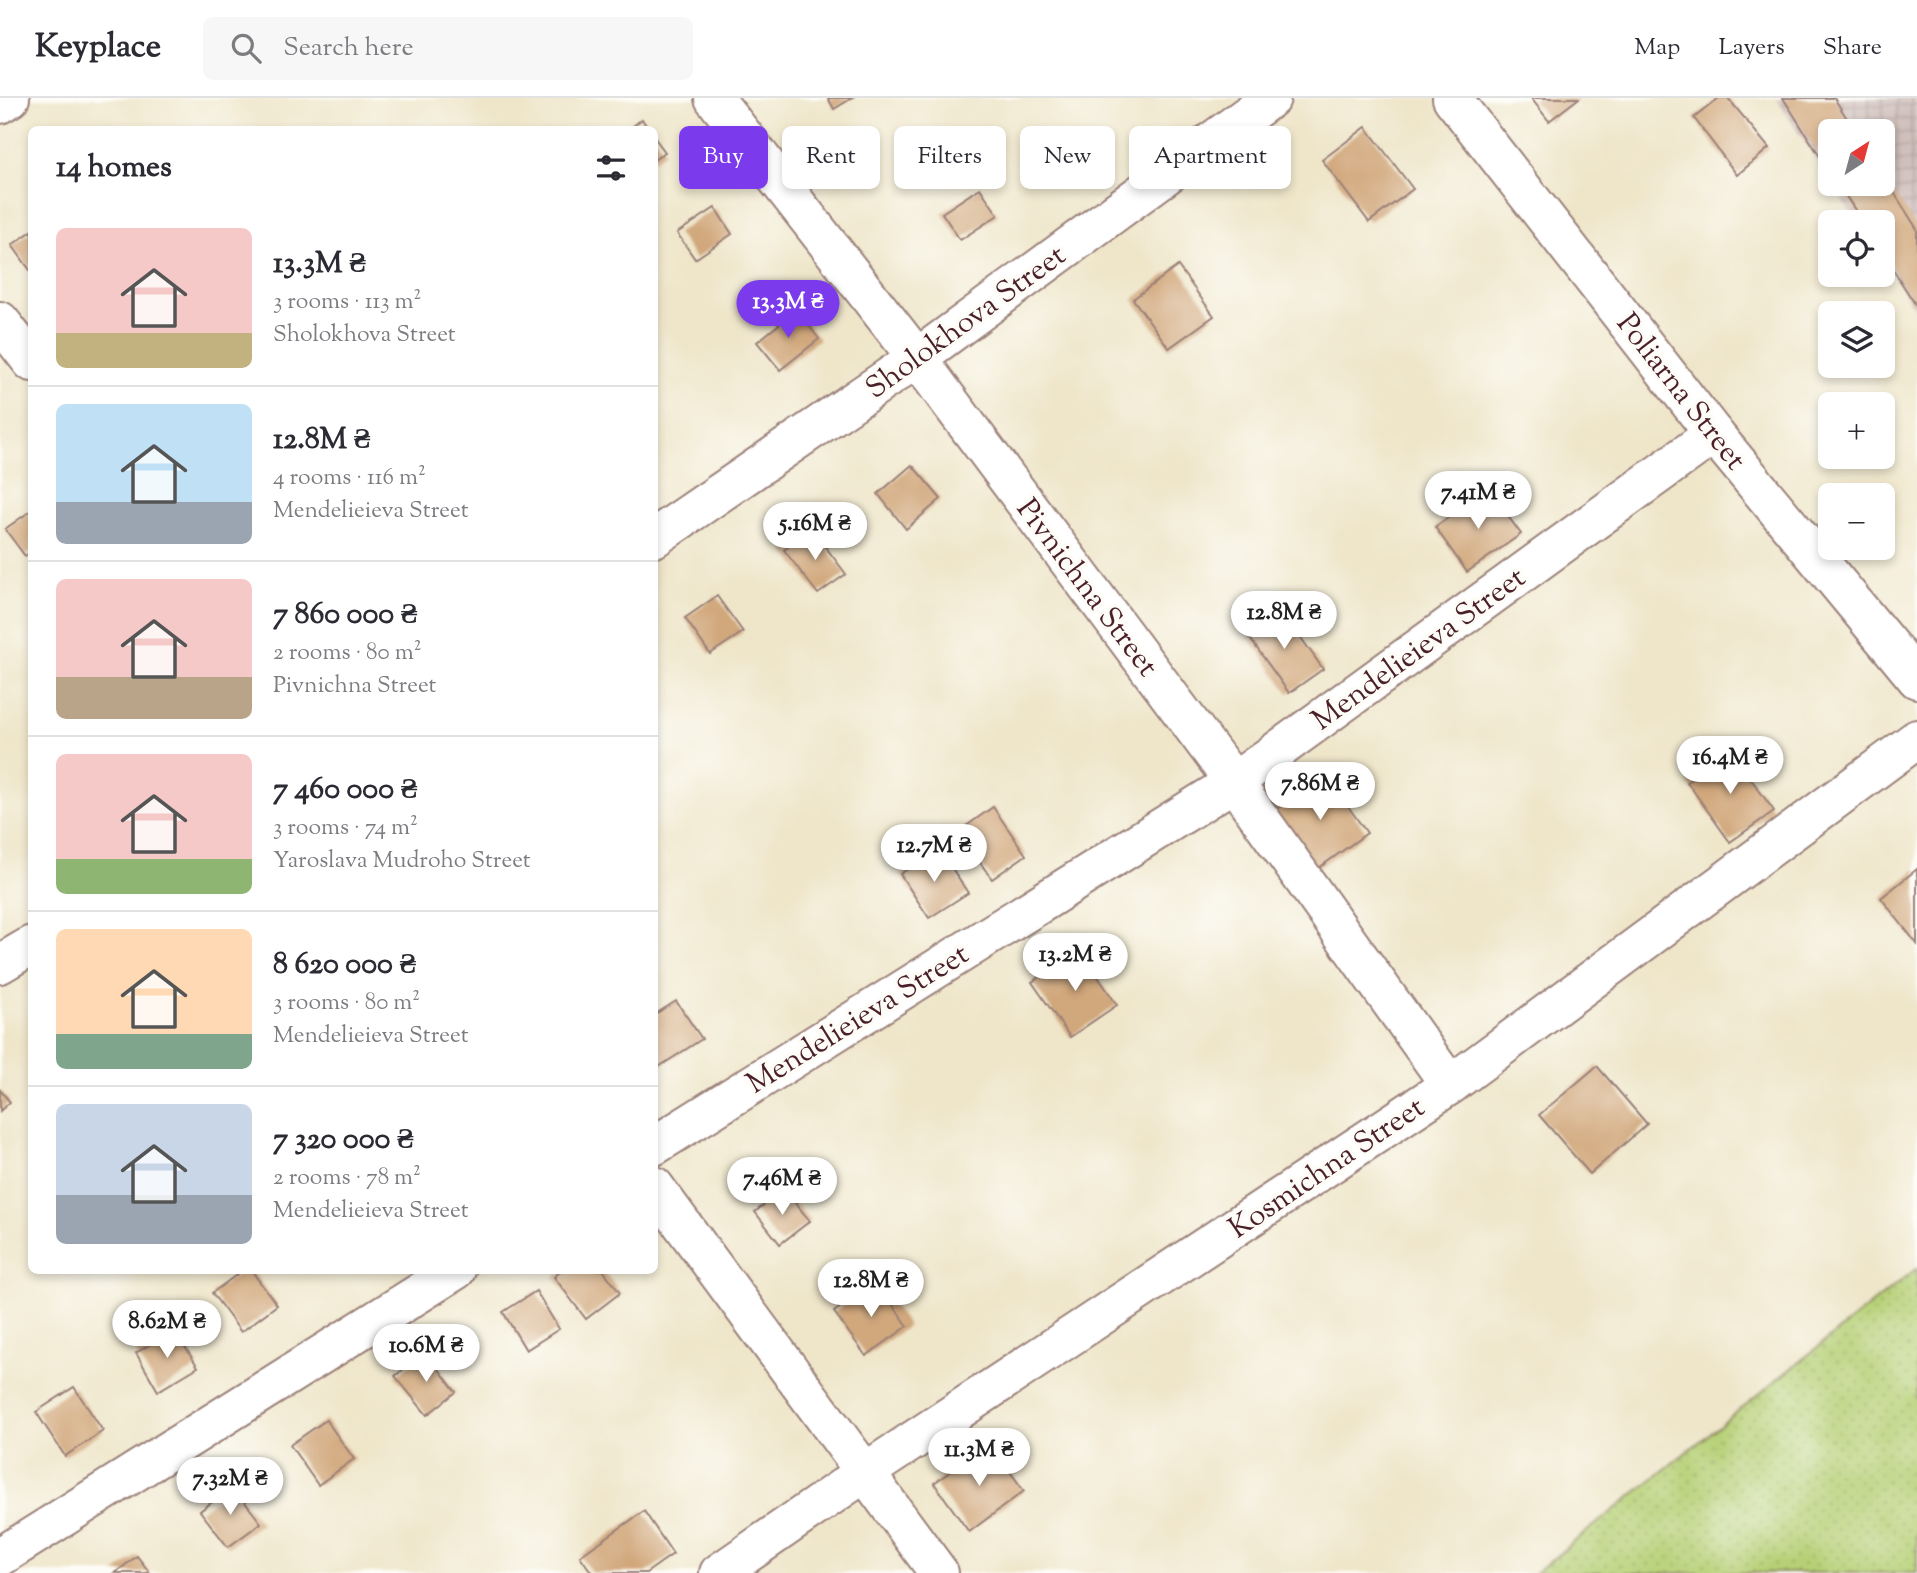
<!DOCTYPE html>
<html lang="en">
<head>
<meta charset="utf-8">
<style>
	:root { --surface:#fff; --page:#f7f7f7; --text:#2b2b33; --muted:#7c7c81; --line:#e1e1e2; --accent:#7c3aed }
	body { margin:0; font-family:"Sorts Mill Goudy",serif; background:var(--page); color:var(--text); height:100vh; display:flex; flex-direction:column; font-size:26px; white-space:nowrap }
	* { box-sizing:border-box; margin:0 }
	p { font-size:23px; color:var(--muted) }
	.icon { flex:none; width:38px; height:38px; fill:none; stroke:currentColor; stroke-width:2; stroke-linecap:round; stroke-linejoin:round }
	.map { position:relative; flex:1; overflow:hidden }
	.details { position:absolute; left:28px; top:28px; width:630px; height:1148px; display:flex; flex-direction:column; background:var(--surface); border-radius:10px; box-shadow:0 4px 10px #0003 }
	.details>* { flex:none }
	.banner { position:absolute; left:679px; top:28px; width:665px; height:63px; display:flex; gap:14px }
	.needle { width:46px; rotate:36deg }
	.controls { position:absolute; left:1818px; top:21px; display:grid; gap:14px }
	.controls a { display:grid; place-items:center; width:77px; height:77px; border-radius:10px; background:var(--surface); box-shadow:0 4px 10px #0003; font-size:35px }
	.price { position:absolute; translate:-50% -60px; padding:0 16px; border-radius:24px; background:#fff; color:#222; font-size:23px; line-height:46px; filter:drop-shadow(0 2px 4px #0008) }
	.price::after { content:''; position:absolute; left:50%; top:42px; width:21px; height:16px; margin-left:-10px; background:inherit; clip-path:polygon(0 0,100% 0,50% 100%) }
	.price.selected { background:var(--accent); color:#fff }
	ul { padding:0; list-style:none }
	li { display:flex; align-items:center; gap:21px; height:175px; padding:0 28px }
	li+li { border-top:2px solid var(--line) }
	li span { display:grid; place-items:center; flex:none; width:196px; height:140px; border-radius:10px; color:#555 }
	li>.icon { margin-inline-start:auto }
	span .icon { width:84px; height:84px; fill:#fffc; stroke-width:1 }
	li b { font-size:30px }
	h2 { display:flex; justify-content:space-between; align-items:center; height:84px; padding:0 28px; font-size:30px }
	.chip { padding:0 24px; border-radius:10px; background:var(--surface); box-shadow:0 4px 10px #0003; font-size:24px; line-height:63px }
	.chip.selected { background:var(--accent); color:#fff }
	header { display:flex; align-items:center; gap:42px; box-sizing:border-box; height:98px; padding:0 35px; background:var(--surface); border-bottom:2px solid var(--line) }
	header strong { font-size:33px }
	nav { display:flex; gap:38px; margin-inline-start:auto; font-size:24px }
	.search { width:490px; height:63px; background:var(--page); display:flex; align-items:center; gap:18px; box-sizing:border-box; padding:0 24px; border-radius:10px; color:var(--muted); font-size:26px }
	.map>svg:first-child { display:block }
	.industrial { fill:url(#industrial-grid) }
	.garden { fill:url(#garden-dots); stroke:#807850; stroke-width:2 }
	.building { fill:#d1a77c }
	.lines { fill:none; stroke-linecap:round; stroke-linejoin:round }
	.street-casing { stroke:#9c827a; stroke-width:42 }
	.street { stroke:#fff; stroke-width:38 }
	.labels { text-anchor:middle; stroke-width:7; stroke-linejoin:round; paint-order:stroke }
	.street-label { font-size:30px; fill:#4a1f2b; stroke:#fdfcf7 }
</style>
</head>
<body>
<header>
<strong>Keyplace</strong>
<div class="search"><svg class="icon" aria-label="search" viewBox="0 0 24 24"><circle cx="10" cy="10" r="6"/><path d="M15 15l6 6"/></svg>Search here</div>
<nav><a>Map</a><a>Layers</a><a>Share</a></nav>
</header>
<div class="map">
<svg width="1917" height="1475" viewBox="0 0 1917 1475">
	<defs>
		<pattern id="industrial-grid" width="8" height="8" patternUnits="userSpaceOnUse" patternTransform="scale(1.75)"><rect width="8" height="8" fill="#d0c0bc"/><path d="M0 4h8M4 0v8" fill="none" stroke="#b4a5a2"/></pattern>
		<pattern id="garden-dots" width="8" height="8" patternUnits="userSpaceOnUse" patternTransform="scale(1.75)"><rect width="8" height="8" fill="#b6d076"/><path d="M2 2h.1M6 6h.1" fill="none" stroke="#9eb266" stroke-width="1.8" stroke-linecap="round"/></pattern>
	</defs>
	<rect width="100%" height="100%" fill="#fdfcf7"/>
	<filter id="ink" filterUnits="userSpaceOnUse"><feTurbulence type="fractalNoise" baseFrequency=".0143" numOctaves="2"/><feDisplacementMap in="SourceGraphic" scale="14" xChannelSelector="R" yChannelSelector="G"/><feConvolveMatrix kernelMatrix="1 2 1 2 8 2 1 2 1" color-interpolation-filters="sRGB"/></filter>
	<filter id="wash" filterUnits="userSpaceOnUse"><feTurbulence type="fractalNoise" baseFrequency=".00686" numOctaves="4" result="noise"/><feDisplacementMap in="SourceGraphic" scale="28" xChannelSelector="R" yChannelSelector="G"/><feGaussianBlur stdDeviation="1.57" result="paint"/><feColorMatrix in="noise" values="0 0 0 0 0 0 0 0 0 0 0 0 0 0 0 0 0 1.4 0 .05"/><feComposite in="paint" operator="in"/></filter>
	<g filter="url(#wash)">
		<rect width="100%" height="100%" fill="#efe6ca"/>
		<polygon class="industrial" points="1776,0 1917,0 1917,214 1883,163 1883,124 1857,124 1832,86 1883,86 1883,33 1830,33 1830,83"/>
		<polygon class="garden" points="1917,1170 1917,1475 1535,1475"/>
		<g id="blocks">
			<g class="building">
				<polygon points="828,0 852,0 834,11"/>
				<polygon points="1531,0 1579,0 1549,23"/>
				<polygon points="1719,0 1728,0 1769,50 1737,77 1694,20"/>
				<polygon points="1783,0 1834,0 1855,33 1830,33 1830,74"/>
				<polygon points="642,21 649,32 628,32"/>
				<polygon points="1366,29 1413,91 1369,124 1322,62"/>
				<polygon points="654,39 665,54 654,62"/>
				<polygon points="1883,77 1917,131 1917,209 1883,156 1883,124 1863,124 1838,86 1883,86"/>
				<polygon points="980,90 998,117 960,142 942,115"/>
				<polygon points="715,110 732,136 695,161 677,135"/>
				<polygon points="32,133 32,175 12,147"/>
				<polygon points="1178,168 1214,218 1169,250 1133,201"/>
				<polygon points="797,212 819,241 780,272 757,244"/>
				<polygon points="912,367 941,401 906,431 878,396"/>
				<polygon points="1488,391 1521,436 1467,474 1435,429"/>
				<polygon points="32,412 32,453 25,458 5,431"/>
				<polygon points="812,431 846,476 818,496 784,452"/>
				<polygon points="717,498 743,534 710,556 685,520"/>
				<polygon points="1280,510 1323,571 1289,595 1246,535"/>
				<polygon points="1731,653 1774,713 1730,744 1687,684"/>
				<polygon points="1325,676 1367,735 1316,772 1273,714"/>
				<polygon points="993,709 1026,757 992,781 958,734"/>
				<polygon points="939,751 968,795 929,820 900,776"/>
				<polygon points="1917,771 1917,846 1881,800"/>
				<polygon points="1080,852 1117,907 1070,939 1032,884"/>
				<polygon points="676,903 702,941 657,970 654,966 654,917"/>
				<polygon points="1597,968 1647,1026 1590,1076 1539,1017"/>
				<polygon points="0,992 10,1004 0,1013"/>
				<polygon points="784,1091 810,1123 780,1146 755,1114"/>
				<polygon points="243,1172 251,1172 277,1207 241,1234 212,1195"/>
				<polygon points="562,1172 603,1172 620,1195 586,1221 554,1179"/>
				<polygon points="876,1184 908,1228 866,1258 834,1214"/>
				<polygon points="536,1193 559,1231 526,1252 503,1214"/>
				<polygon points="174,1232 198,1269 158,1293 136,1255"/>
				<polygon points="426,1254 456,1294 427,1317 395,1278"/>
				<polygon points="74,1289 103,1333 65,1358 36,1314"/>
				<polygon points="326,1322 354,1361 318,1387 290,1347"/>
				<polygon points="990,1346 1024,1393 969,1434 934,1385"/>
				<polygon points="233,1389 261,1425 228,1449 200,1413"/>
				<polygon points="644,1413 673,1456 646,1475 592,1475 580,1458"/>
				<polygon points="137,1458 150,1475 115,1475"/>
			</g>
		</g>
	</g>
	<g filter="url(#ink)">
		<use href="#blocks" fill-opacity="0" stroke="#9c827a" stroke-width="2"/>
		<g class="lines">
			<defs>
				<g id="street">
					<polyline points="714,0 917,260 1234,684 1450,987"/>
					<polyline points="1452,0 1714,336 1917,581"/>
					<polyline points="0,6 10,0"/>
					<polyline points="0,223 32,264"/>
					<polyline points="654,440 917,260 1271,0"/>
					<polyline points="0,866 32,847"/>
					<polyline points="654,1048 1234,684 1714,336"/>
					<polyline points="654,1088 939,1475"/>
					<polyline points="0,1459 456,1172"/>
					<polyline points="719,1475 867,1373 1450,987 1917,641"/>
				</g>
			</defs>
			<use href="#street" class="street-casing"/>
			<use href="#street" class="street"/>
		</g>
	</g>
	<g class="labels">
		<g class="street-label">
			<text transform="translate(965 223) rotate(-36)" y="10">Sholokhova Street</text>
			<text transform="translate(1682 293) rotate(52)" y="10">Poliarna Street</text>
			<text transform="translate(1088 489) rotate(53)" y="10">Pivnichna Street</text>
			<text transform="translate(1418 550) rotate(-36)" y="10">Mendelieieva Street</text>
			<text transform="translate(857 920) rotate(-32)" y="10">Mendelieieva Street</text>
			<text transform="translate(1326 1069) rotate(-34)" y="10">Kosmichna Street</text>
		</g>
	</g>
</svg>
<div class="controls">
<a><svg class="needle" viewBox="-14 -14 28 28"><path d="M0-13l5 13h-10z" fill="#e53935"/><path d="M0 13l5-13h-10z" fill="#7c7c81"/></svg></a>
<a><svg class="icon" aria-label="locate" viewBox="0 0 24 24"><circle cx="12" cy="12" r="6"/><path d="M12 2v4M12 18v4M2 12h4M18 12h4"/></svg></a>
<a><svg class="icon" aria-label="layers" viewBox="0 0 24 24"><path d="M12 4l9 5-9 5-9-5zM3 14l9 5 9-5"/></svg></a>
<a>+</a>
<a>−</a>
</div>
<b class="price selected" style="left:788px;top:242px">13.3M ₴</b>
<b class="price" style="left:1478px;top:433px">7.41M ₴</b>
<b class="price" style="left:815px;top:464px">5.16M ₴</b>
<b class="price" style="left:1284px;top:553px">12.8M ₴</b>
<b class="price" style="left:1730px;top:698px">16.4M ₴</b>
<b class="price" style="left:1320px;top:724px">7.86M ₴</b>
<b class="price" style="left:934px;top:786px">12.7M ₴</b>
<b class="price" style="left:1075px;top:895px">13.2M ₴</b>
<b class="price" style="left:782px;top:1119px">7.46M ₴</b>
<b class="price" style="left:871px;top:1221px">12.8M ₴</b>
<b class="price" style="left:167px;top:1262px">8.62M ₴</b>
<b class="price" style="left:426px;top:1286px">10.6M ₴</b>
<b class="price" style="left:979px;top:1390px">11.3M ₴</b>
<b class="price" style="left:230px;top:1419px">7.32M ₴</b>
<div class="banner">
<a class="chip selected">Buy</a>
<a class="chip">Rent</a>
<a class="chip">Filters</a>
<a class="chip">New</a>
<a class="chip">Apartment</a>
</div>
<section class="details">
<h2>14 homes<svg class="icon" aria-label="filters" viewBox="0 0 24 24"><path d="M4 7h16M4 17h16"/><circle cx="9" cy="7" r="2"/><circle cx="15" cy="17" r="2"/></svg></h2>
<ul>
<li><span style="background:linear-gradient(#f6c9c9 75%,#c2b280 0)"><svg class="icon" aria-label="home" viewBox="0 0 24 24"><path d="M3 11l9-7 9 7M6 9v11h12V9"/></svg></span><div><b>13.3M ₴</b><p>3 rooms · 113 m²</p><p>Sholokhova Street</p></div></li>
<li><span style="background:linear-gradient(#bfe0f5 70%,#9aa5b1 0)"><svg class="icon" aria-label="home" viewBox="0 0 24 24"><path d="M3 11l9-7 9 7M6 9v11h12V9"/></svg></span><div><b>12.8M ₴</b><p>4 rooms · 116 m²</p><p>Mendelieieva Street</p></div></li>
<li><span style="background:linear-gradient(#f6c9c9 70%,#b9a48a 0)"><svg class="icon" aria-label="home" viewBox="0 0 24 24"><path d="M3 11l9-7 9 7M6 9v11h12V9"/></svg></span><div><b>7 860 000 ₴</b><p>2 rooms · 80 m²</p><p>Pivnichna Street</p></div></li>
<li><span style="background:linear-gradient(#f6c9c9 75%,#8fb573 0)"><svg class="icon" aria-label="home" viewBox="0 0 24 24"><path d="M3 11l9-7 9 7M6 9v11h12V9"/></svg></span><div><b>7 460 000 ₴</b><p>3 rooms · 74 m²</p><p>Yaroslava Mudroho Street</p></div></li>
<li><span style="background:linear-gradient(#ffd9b3 75%,#7fa58c 0)"><svg class="icon" aria-label="home" viewBox="0 0 24 24"><path d="M3 11l9-7 9 7M6 9v11h12V9"/></svg></span><div><b>8 620 000 ₴</b><p>3 rooms · 80 m²</p><p>Mendelieieva Street</p></div></li>
<li><span style="background:linear-gradient(#c9d6e8 65%,#9aa5b1 0)"><svg class="icon" aria-label="home" viewBox="0 0 24 24"><path d="M3 11l9-7 9 7M6 9v11h12V9"/></svg></span><div><b>7 320 000 ₴</b><p>2 rooms · 78 m²</p><p>Mendelieieva Street</p></div></li>
</ul>
</section>
</div>
</body>
</html>
